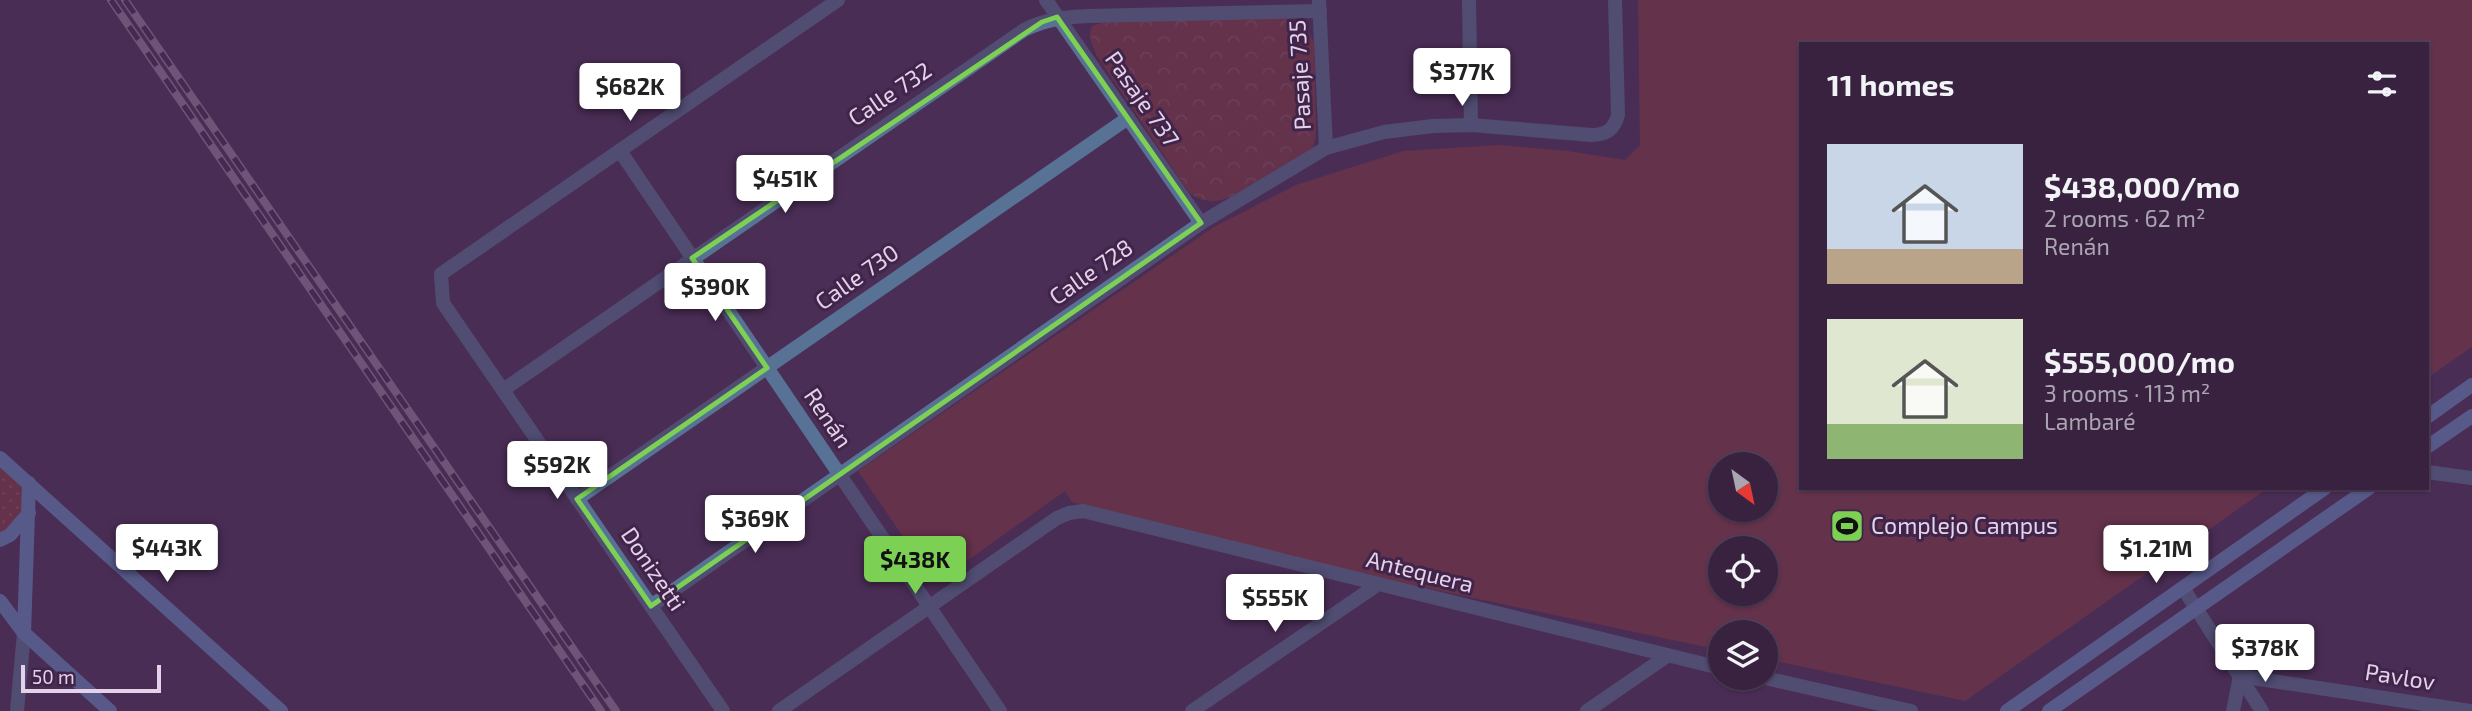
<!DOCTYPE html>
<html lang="en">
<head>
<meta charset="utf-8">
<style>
	:root { --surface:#382240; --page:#3f2a47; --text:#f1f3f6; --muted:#aba4b1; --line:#523f59; --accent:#7cd155 }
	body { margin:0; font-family:"Exo 2",sans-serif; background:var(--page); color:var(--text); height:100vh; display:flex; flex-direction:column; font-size:26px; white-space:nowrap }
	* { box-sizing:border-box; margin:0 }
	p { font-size:23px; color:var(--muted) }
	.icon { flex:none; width:38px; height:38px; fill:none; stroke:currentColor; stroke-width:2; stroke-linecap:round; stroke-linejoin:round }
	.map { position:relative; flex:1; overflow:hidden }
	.details { position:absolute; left:1799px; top:42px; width:630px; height:448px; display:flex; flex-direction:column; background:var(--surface); border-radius:0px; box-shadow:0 2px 5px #0004,0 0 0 2px var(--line) }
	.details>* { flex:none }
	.needle { width:46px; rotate:147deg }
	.buttons { position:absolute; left:1708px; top:452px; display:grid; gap:14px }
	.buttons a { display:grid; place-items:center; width:70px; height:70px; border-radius:50%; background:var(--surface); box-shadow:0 2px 5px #0004,0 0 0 2px var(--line); font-size:35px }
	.scale { position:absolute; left:21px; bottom:18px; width:140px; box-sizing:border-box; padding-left:7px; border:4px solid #e4d2ea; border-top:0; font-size:19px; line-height:24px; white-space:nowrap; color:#e4d2ea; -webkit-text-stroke:5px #41244a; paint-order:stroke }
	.price { position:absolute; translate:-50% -60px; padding:0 16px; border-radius:7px; background:#fff; color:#222; font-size:23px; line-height:46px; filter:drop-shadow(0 2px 4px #0008) }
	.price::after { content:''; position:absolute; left:50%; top:42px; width:21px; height:16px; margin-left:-10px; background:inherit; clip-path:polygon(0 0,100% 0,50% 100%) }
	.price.selected { background:var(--accent); color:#111 }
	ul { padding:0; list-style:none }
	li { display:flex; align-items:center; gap:21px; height:175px; padding:0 28px }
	li span { display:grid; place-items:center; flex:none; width:196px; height:140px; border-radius:0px; color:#555 }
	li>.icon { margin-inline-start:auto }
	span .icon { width:84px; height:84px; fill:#fffc; stroke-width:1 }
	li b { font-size:30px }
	h2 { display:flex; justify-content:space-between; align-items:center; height:84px; padding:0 28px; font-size:30px }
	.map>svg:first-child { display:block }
	.grass { fill:url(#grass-dots) }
	.forest { fill:url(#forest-crowns) }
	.pitch { fill:#83383f; fill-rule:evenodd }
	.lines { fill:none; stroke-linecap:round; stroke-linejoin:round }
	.street { stroke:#587296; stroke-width:14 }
	.secondary { stroke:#678fc8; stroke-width:14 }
	.rail-casing { stroke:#9b84a3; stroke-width:8 }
	.rail { stroke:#41244a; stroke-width:5; stroke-dasharray:16; stroke-linecap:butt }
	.marked { fill:none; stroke:#7cd155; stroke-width:5; stroke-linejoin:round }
	.labels { text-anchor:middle; stroke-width:6; stroke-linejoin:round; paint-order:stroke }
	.street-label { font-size:23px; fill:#e4d2ea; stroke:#41244a }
	.poi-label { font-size:23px; fill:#e4d2ea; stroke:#41244a; text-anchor:start }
</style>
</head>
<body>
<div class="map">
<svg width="2472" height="711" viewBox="0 0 2472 711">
	<defs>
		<pattern id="grass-dots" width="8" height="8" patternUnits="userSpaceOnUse" patternTransform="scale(1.75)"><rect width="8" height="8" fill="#83383f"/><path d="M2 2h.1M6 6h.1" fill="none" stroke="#94545b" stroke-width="1.8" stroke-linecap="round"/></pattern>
		<pattern id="forest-crowns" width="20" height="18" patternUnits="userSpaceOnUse" patternTransform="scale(1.75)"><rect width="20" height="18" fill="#83383f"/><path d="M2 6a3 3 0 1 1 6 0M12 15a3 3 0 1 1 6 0" fill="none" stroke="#94545b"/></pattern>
	</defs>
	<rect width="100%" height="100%" fill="#4b2e56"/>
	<polygon class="grass" points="0,458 29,483 29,513 0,540"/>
	<path class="forest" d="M1276,16C1298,20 1304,22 1314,43L1316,135L1313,148L1232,196C1215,204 1206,202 1190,194L1097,56C1093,46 1087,37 1092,26L1101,23Z"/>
	<path class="pitch" d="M1638,0H2472V347L2427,378V44H1801V488H2268L1965,701L1766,659V632H1720V650L1398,582L1072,502L1065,491L947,575L929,574L858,471L1214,227L1296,185L1403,151L1499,145L1567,151L1625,160L1640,145ZM1720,464H1766V509H1720ZM1720,548H1766V593H1720Z"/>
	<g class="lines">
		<g class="street">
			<polyline points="1046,0 1201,223"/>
			<polyline points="1319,0 1326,148"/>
			<polyline points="1469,0 1471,125"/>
			<polyline points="620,151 1000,711"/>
			<path d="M503,390L1024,30C1046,19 1065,17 1089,16L1320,11"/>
			<polyline points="2427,472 2472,478"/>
			<polyline points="577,499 1128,118"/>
			<polyline points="2183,588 2262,711"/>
			<path d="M651,606L1201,223L1326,148L1384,132L1433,126L1471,125L1591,135C1606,135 1614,130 1618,115L1615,0"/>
			<polyline points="2240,676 2470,711"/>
			<polyline points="1761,677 1911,711"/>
			<polyline points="17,711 24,633"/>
			<polyline points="723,711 443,303 441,274 838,0"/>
			<polyline points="779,711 1057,518 1069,513 1083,511 1720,668"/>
			<polyline points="1192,711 1377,585"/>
			<polyline points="1587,711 1667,656"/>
			<polyline points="2233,711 2240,676"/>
		</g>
		<g class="secondary">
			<polyline points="2427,417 2472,385"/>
			<polyline points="2427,447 2472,416"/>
			<polyline points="0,458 281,711"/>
			<polyline points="0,540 10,535 29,513"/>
			<polyline points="0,601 24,633 110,711"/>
			<polyline points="24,633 29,483"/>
			<polyline points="2007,711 2325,488"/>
			<polyline points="2049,711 2369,488"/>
		</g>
		<defs>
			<g id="rail">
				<polyline points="111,0 601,711"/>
				<polyline points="125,0 616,711"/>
			</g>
		</defs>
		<use href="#rail" class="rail-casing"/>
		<use href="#rail" class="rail"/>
	</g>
	<path d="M0 0H2472V711H0ZM1057,17L1201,223L651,606L577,499L767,368L692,258L1042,22Z" fill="#4b2e56" fill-opacity=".55" fill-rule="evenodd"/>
	<path class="marked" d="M1057,17L1201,223L651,606L577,499L767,368L692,258L1042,22Z"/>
	<defs>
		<symbol id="stadium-square" viewBox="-11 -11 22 22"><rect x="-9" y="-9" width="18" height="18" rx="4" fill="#7cd155" stroke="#41244a"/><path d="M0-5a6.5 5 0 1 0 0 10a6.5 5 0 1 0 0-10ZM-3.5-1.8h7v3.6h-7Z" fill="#111"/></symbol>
	</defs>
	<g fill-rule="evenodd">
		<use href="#stadium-square" x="1828" y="507" width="38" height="38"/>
	</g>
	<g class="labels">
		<g class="street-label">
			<text transform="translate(1300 75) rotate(-93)" y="8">Pasaje 735</text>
			<text transform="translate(890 94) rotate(-34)" y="8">Calle 732</text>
			<text transform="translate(1142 99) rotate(55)" y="8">Pasaje 737</text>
			<text transform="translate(1091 272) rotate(-35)" y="8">Calle 728</text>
			<text transform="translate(857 277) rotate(-35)" y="8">Calle 730</text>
			<text transform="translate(828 418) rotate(56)" y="8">Renán</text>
			<text transform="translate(653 569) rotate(56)" y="8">Donizetti</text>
			<text transform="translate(1420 572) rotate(14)" y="8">Antequera</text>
			<text transform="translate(2400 677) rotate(9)" y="8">Pavlov</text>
		</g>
		<g class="poi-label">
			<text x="1871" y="534">Complejo Campus</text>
		</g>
	</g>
</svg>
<div class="buttons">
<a><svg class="needle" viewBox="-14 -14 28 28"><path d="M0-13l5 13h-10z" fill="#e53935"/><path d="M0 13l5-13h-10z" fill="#aba4b1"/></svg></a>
<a><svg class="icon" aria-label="locate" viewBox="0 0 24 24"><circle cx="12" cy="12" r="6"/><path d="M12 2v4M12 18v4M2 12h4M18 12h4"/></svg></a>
<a><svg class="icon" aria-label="layers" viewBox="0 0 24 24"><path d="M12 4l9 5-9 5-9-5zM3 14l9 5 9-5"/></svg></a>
</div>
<div class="scale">50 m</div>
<b class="price" style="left:1462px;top:108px">$377K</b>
<b class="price" style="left:630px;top:123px">$682K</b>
<b class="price" style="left:785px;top:215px">$451K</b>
<b class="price" style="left:715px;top:323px">$390K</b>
<b class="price" style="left:557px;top:501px">$592K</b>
<b class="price" style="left:755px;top:555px">$369K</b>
<b class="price" style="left:167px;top:584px">$443K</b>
<b class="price" style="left:2156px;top:585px">$1.21M</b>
<b class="price selected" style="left:915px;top:596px">$438K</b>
<b class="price" style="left:1275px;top:634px">$555K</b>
<b class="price" style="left:2265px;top:684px">$378K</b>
<section class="details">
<h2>11 homes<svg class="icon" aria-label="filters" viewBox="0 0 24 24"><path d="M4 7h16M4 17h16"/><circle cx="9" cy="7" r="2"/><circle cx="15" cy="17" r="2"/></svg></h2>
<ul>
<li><span style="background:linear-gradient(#c9d6e8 75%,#b9a48a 0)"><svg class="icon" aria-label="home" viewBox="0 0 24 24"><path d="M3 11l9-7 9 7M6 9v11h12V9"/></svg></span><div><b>$438,000/mo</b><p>2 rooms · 62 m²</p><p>Renán</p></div></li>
<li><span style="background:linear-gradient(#dfe7d0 75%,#8fb573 0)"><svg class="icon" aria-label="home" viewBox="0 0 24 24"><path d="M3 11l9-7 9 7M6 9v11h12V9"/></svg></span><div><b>$555,000/mo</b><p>3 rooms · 113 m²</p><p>Lambaré</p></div></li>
</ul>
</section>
</div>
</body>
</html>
